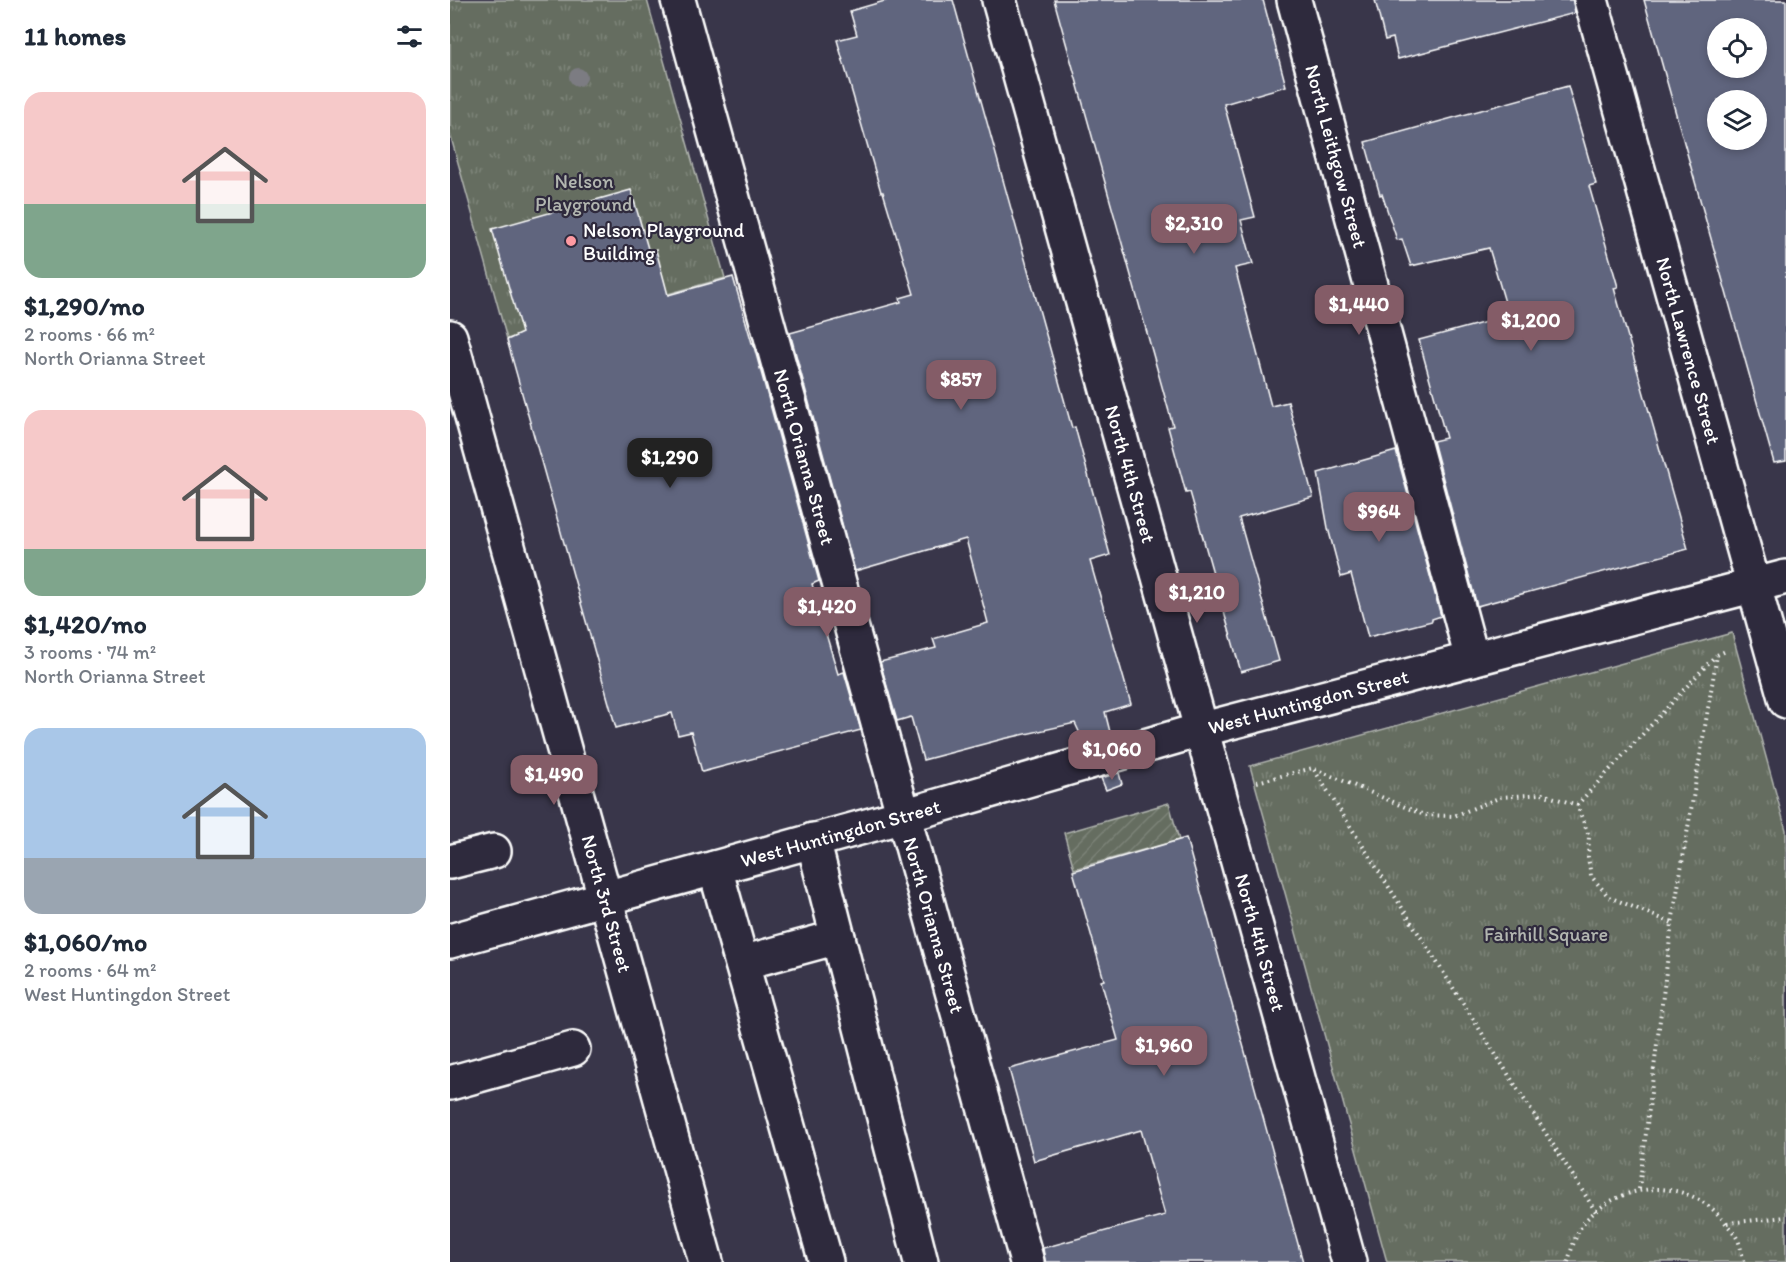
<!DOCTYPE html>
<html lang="en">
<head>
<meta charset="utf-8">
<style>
	:root { --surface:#fff; --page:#f6f6f7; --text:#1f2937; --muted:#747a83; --accent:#845c67 }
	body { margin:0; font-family:Itim,sans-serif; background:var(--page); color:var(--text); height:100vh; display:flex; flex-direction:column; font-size:22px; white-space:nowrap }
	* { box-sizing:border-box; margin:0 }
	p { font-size:20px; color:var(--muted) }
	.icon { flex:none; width:33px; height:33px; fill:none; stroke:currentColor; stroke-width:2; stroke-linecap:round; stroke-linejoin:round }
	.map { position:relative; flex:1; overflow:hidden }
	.panel { display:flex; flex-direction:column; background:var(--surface); width:450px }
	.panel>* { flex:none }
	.controls { position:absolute; left:1257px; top:18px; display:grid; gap:12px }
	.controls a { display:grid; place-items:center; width:60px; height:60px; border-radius:50%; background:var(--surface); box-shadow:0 3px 9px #0003; font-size:30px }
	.price { position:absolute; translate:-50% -51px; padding:0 14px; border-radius:12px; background:var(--accent); color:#fff; font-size:20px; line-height:39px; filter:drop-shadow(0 2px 3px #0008) }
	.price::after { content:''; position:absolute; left:50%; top:36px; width:18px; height:14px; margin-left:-9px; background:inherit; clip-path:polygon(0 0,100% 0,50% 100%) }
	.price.current { background:#222; color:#fff }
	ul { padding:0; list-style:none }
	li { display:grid; align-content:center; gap:12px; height:318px; padding:0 24px }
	li span { display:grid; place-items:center; height:186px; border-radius:18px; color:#555 }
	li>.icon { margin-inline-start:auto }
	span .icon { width:108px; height:108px; fill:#fffc; stroke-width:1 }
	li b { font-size:26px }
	h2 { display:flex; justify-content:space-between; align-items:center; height:72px; padding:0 24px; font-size:26px }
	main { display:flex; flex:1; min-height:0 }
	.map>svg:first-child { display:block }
	.grass { fill:url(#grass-tufts); stroke:#b2b6b0; stroke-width:1.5 }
	.garden { fill:url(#garden-furrows); stroke:#b2b6b0; stroke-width:1.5 }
	.building { fill:#60657e; stroke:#fff; stroke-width:1.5; fill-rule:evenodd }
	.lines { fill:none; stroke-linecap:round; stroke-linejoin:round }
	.minor-casing { stroke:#fff; stroke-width:38 }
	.path { stroke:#fff; stroke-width:4; stroke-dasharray:1.5 4.5; stroke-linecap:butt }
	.minor { stroke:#2f2a3d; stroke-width:33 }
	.tree { fill:#7c7c82 }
	.poi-dot { fill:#ff9aa2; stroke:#2f2a3d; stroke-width:2 }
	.labels { text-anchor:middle; stroke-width:4.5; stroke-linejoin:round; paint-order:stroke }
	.street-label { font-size:20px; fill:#fff; stroke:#2f2a3d }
	.park-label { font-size:20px; fill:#b2b6b0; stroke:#2f2a3d }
	.poi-label { font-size:20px; fill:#fff; stroke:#2f2a3d; text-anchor:start }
</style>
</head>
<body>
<main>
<section class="panel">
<h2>11 homes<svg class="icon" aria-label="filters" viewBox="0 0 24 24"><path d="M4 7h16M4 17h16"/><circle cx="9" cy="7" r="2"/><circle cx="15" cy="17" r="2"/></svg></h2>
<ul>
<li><span style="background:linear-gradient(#f6c9c9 60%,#7fa58c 0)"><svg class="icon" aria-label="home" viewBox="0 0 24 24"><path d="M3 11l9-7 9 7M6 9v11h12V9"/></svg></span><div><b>$1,290/mo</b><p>2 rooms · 66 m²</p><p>North Orianna Street</p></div></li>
<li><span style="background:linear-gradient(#f6c9c9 75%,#7fa58c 0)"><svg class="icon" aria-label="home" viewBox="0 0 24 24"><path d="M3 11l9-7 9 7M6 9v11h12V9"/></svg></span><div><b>$1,420/mo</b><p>3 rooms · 74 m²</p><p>North Orianna Street</p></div></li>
<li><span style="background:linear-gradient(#a9c7e8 70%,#9aa5b1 0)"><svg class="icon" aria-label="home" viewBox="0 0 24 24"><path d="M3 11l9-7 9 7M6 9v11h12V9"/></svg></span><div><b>$1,060/mo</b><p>2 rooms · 64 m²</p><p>West Huntingdon Street</p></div></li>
</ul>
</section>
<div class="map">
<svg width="1336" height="1262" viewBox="0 0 1336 1262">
	<defs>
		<pattern id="grass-tufts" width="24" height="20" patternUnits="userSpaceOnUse" patternTransform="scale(1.5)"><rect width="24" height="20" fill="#656d60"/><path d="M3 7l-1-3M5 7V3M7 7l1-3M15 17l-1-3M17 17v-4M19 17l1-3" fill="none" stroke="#7c8378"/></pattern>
		<pattern id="garden-furrows" width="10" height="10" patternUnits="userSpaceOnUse" patternTransform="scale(1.5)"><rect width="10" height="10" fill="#656d60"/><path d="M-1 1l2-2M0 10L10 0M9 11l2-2" fill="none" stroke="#7c8378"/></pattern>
	</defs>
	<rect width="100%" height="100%" fill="#39364a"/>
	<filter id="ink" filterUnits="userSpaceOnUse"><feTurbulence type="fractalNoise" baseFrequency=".0167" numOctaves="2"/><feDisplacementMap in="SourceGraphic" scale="12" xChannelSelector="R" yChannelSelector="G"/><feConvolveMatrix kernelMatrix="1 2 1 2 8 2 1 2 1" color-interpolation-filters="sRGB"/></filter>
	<g filter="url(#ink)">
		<g class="grass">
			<polygon points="0,0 197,0 275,278 57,339 0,134"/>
			<polygon points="1282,633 1336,830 1336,1262 937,1262 800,766"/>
		</g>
		<polygon class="garden" points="719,803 729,840 624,869 614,833"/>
		<g class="building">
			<polygon points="438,0 503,0 622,428 625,427 660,555 640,561 681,704 655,712 661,736 635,744 625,723 553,739 473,760 461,717 447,721 430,662 486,648 483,639 538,623 516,539 405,571 340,333 451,302 450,298 464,294 433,192 431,192 387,40 407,35 400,11"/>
			<polygon points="604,0 813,0 836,86 774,104 805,217 791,220 803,264 785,268 821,406 838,402 863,497 789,518 829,661 791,672 740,492 736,493 718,427 723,426"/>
			<polygon points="925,0 1123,0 1125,13 948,59 943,38 935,40"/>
			<path d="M1194,0H1336V461L1324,463ZM1268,28H1306V68H1268ZM1268,100H1306V140H1268Z"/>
			<polygon points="1118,86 1146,184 1139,186 1168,287 1164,288 1238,549 1027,606 983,441 996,438 969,340 1059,316 1039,248 961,266 952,239 947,240 932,194 930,195 915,142"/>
			<polygon points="181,190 199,252 206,250 218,295 283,277 302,343 303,343 369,581 362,584 376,634 388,674 394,672 411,730 252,772 241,732 228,735 222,713 166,728 57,340 72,333 42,229"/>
			<polygon points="946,451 991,616 982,619 982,621 918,637 901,574 891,577 878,528 868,473"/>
			<polygon points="669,773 672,784 656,790 651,778"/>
			<polygon points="736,838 853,1262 595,1262 593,1248 715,1215 691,1130 584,1161 559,1069 668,1040 651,981 654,980 623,871"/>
		</g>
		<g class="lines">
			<defs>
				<g id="minor">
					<path id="s1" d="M228,0L577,1262"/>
					<path id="s2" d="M549,0L899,1262"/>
					<path id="s3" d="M844,0L1022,659"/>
					<path id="s4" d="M1141,0L1336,701"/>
					<path id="s5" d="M0,337L256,1262"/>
					<polyline points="363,840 471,1262"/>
					<polyline points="0,862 44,851"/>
					<polyline points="265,868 376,1262"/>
					<path id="s6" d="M0,941L453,816L750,730L1336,577"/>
					<polyline points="292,963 388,937"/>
					<polyline points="0,1083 123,1049"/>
				</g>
			</defs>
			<use href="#minor" class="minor-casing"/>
			<g class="path">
				<polyline points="865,769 974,815 1004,816 1051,797 1092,794 1127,805 1139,836 1138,857 1141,876 1159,897 1222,923"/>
				<polyline points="807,782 863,768 1146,1212"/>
				<polyline points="1127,805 1266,655"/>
				<polyline points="1189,1189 1222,923 1267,655 1278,650"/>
				<polyline points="1277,1223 1336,1217"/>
				<path d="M1118,1262C1122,1247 1127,1228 1139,1217C1179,1179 1243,1178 1277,1225C1281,1229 1285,1234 1288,1240C1291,1247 1292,1255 1294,1262"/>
			</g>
			<use href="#minor" class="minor"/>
		</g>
		<circle class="tree" cx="128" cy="77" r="9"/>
	</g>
	<circle class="poi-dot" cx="121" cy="241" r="6"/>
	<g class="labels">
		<g class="street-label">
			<text dy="7" stroke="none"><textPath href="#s3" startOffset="162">North Leithgow Street</textPath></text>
			<text dy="7" stroke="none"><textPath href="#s4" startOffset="364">North Lawrence Street</textPath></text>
			<text dy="7" stroke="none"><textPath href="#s1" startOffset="474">North Orianna Street</textPath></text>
			<text dy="7" stroke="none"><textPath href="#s2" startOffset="492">North 4th Street</textPath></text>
			<text dy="7" stroke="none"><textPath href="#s6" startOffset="891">West Huntingdon Street</textPath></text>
			<text dy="7" stroke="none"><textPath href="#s6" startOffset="405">West Huntingdon Street</textPath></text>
			<text dy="7" stroke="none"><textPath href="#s5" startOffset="588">North 3rd Street</textPath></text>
			<text dy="7" stroke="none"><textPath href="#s1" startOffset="960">North Orianna Street</textPath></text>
			<text dy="7" stroke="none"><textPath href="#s2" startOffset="978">North 4th Street</textPath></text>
		</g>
		<g class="park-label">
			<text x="134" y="188">Nelson<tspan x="134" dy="23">Playground</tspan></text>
			<text x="1096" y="941">Fairhill Square</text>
		</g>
		<g class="poi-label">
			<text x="133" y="237">Nelson Playground<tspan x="133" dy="23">Building</tspan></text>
		</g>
	</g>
</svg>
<div class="controls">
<a><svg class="icon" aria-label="locate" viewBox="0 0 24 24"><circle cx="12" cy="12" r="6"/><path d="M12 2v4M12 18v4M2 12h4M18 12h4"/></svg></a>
<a><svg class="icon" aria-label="layers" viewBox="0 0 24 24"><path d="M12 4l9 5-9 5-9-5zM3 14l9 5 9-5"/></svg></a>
</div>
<b class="price" style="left:744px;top:255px">$2,310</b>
<b class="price" style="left:909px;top:336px">$1,440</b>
<b class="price" style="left:1081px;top:352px">$1,200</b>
<b class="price" style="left:511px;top:411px">$857</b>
<b class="price current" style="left:220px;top:489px">$1,290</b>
<b class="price" style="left:929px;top:543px">$964</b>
<b class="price" style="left:747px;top:624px">$1,210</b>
<b class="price" style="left:377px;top:638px">$1,420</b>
<b class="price" style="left:662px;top:781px">$1,060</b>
<b class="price" style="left:104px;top:806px">$1,490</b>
<b class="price" style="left:714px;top:1077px">$1,960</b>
</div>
</main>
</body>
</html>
